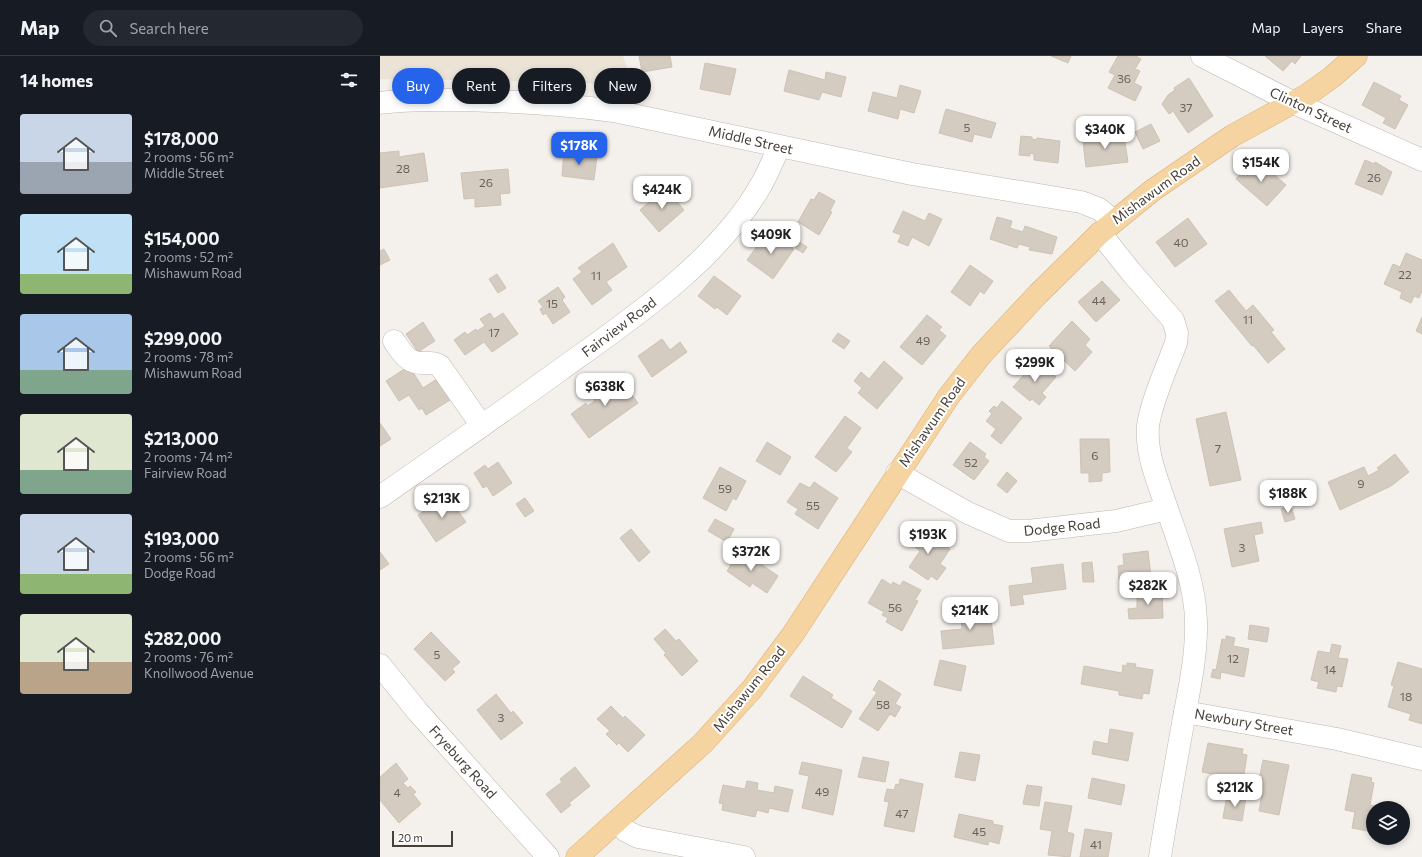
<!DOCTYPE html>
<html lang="en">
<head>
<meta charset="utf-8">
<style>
	:root { --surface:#171b24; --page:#242831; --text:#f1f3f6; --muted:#9ea1a6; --line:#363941; --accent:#2563eb }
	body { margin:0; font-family:Commissioner,sans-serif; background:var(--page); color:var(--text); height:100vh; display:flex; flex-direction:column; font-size:15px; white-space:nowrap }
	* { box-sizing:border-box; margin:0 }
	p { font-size:13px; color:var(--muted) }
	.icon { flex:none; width:22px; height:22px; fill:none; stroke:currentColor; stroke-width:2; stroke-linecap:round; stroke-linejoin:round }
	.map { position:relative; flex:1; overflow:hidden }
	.panel { display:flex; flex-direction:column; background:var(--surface); width:380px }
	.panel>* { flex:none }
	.top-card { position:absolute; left:12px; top:12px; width:380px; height:36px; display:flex; gap:8px }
	.controls { position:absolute; left:986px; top:745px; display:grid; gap:8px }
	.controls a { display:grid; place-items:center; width:44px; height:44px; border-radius:50%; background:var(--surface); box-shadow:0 2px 6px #0003; font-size:20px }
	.scale { position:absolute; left:12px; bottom:10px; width:61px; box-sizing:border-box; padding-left:4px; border:2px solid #474039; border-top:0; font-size:11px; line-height:14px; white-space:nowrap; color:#474039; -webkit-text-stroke:3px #fff; paint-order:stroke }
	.price { position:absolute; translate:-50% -34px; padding:0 9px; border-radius:8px; background:#fff; color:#222; font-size:13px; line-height:26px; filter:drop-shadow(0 1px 2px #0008) }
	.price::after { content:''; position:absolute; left:50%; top:24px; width:12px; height:9px; margin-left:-6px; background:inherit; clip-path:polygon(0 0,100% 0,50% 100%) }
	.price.selected { background:var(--accent); color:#fff }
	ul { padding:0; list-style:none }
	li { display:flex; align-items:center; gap:12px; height:100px; padding:0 20px }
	li span { display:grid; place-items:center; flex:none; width:112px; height:80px; border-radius:4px; color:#555 }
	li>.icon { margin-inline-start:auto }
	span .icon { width:48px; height:48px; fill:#fffc; stroke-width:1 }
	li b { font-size:17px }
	h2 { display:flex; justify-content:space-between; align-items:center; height:48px; padding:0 20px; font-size:17px }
	.chip { padding:0 14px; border-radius:18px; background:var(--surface); box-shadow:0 2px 6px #0003; font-size:14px; line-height:36px }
	.chip.selected { background:var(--accent); color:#fff }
	header { display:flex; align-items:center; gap:24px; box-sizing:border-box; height:56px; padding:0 20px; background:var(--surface); border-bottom:1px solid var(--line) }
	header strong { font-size:19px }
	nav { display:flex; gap:22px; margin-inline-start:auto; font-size:14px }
	.search { width:280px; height:36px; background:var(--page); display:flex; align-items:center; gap:10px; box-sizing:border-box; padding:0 14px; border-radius:22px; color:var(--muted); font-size:15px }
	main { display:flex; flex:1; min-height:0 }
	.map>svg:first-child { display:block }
	.education { fill:#ebe3d6 }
	.building { fill:#d4cbc1; stroke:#cfc2b5 }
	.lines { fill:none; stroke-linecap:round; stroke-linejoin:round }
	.minor-casing { stroke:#bfb7ae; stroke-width:23 }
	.major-casing { stroke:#d9af73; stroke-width:23 }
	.minor { stroke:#fff; stroke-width:22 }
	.major { stroke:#f5d4a2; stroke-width:22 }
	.labels { text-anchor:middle; stroke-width:4; stroke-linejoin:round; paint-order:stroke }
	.number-label { font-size:12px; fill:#6a635b }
	.street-label { font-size:14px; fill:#474039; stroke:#fff }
</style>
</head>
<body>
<header>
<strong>Map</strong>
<div class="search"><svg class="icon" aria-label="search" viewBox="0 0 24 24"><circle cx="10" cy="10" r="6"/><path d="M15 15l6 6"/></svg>Search here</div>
<nav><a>Map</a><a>Layers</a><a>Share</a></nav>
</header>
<main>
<section class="panel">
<h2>14 homes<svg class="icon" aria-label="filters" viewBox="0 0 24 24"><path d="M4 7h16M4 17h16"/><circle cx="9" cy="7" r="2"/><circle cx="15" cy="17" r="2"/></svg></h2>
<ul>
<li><span style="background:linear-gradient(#c9d6e8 60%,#9aa5b1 0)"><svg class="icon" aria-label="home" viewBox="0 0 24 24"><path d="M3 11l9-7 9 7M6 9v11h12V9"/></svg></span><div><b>$178,000</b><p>2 rooms · 56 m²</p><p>Middle Street</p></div></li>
<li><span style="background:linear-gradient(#bfe0f5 75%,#8fb573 0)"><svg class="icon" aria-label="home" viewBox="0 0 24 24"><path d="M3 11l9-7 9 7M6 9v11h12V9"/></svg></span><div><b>$154,000</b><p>2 rooms · 52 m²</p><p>Mishawum Road</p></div></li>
<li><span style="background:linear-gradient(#a9c7e8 70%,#7fa58c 0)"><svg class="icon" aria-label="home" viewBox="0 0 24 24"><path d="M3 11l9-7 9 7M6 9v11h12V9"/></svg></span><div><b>$299,000</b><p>2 rooms · 78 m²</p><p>Mishawum Road</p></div></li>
<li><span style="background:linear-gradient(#dfe7d0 70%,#7fa58c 0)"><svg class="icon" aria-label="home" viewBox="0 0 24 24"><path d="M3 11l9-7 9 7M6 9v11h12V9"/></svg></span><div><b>$213,000</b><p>2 rooms · 74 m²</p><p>Fairview Road</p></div></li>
<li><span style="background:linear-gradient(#c9d6e8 75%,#8fb573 0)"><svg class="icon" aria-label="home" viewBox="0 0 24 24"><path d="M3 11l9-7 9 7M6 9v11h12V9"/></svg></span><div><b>$193,000</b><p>2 rooms · 56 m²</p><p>Dodge Road</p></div></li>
<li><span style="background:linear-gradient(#dfe7d0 60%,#b9a48a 0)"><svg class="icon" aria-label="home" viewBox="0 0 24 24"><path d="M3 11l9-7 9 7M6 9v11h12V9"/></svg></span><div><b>$282,000</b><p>2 rooms · 76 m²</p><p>Knollwood Avenue</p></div></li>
</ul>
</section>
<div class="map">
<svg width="1042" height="801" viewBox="0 0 1042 801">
	<rect width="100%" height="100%" fill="#f4f0eb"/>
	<polygon class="education" points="0,0 243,0 257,38 204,26 0,23"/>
	<g class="building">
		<polygon points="259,0 290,0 292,11 262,16"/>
		<polygon points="671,0 691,0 688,7"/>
		<polygon points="738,0 756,0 761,3 755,13 760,15 754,27 762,31 755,45 728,32 735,19 729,16"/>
		<polygon points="885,0 921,0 915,8 912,5 903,15"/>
		<polygon points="325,7 356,13 350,39 320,33"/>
		<polygon points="409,14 445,24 446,16 466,21 461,41 442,36 439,44 404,35"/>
		<polygon points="809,22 833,60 808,77 793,55 789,58 782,48 788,39 795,34 794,32"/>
		<polygon points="994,26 1021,40 1019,44 1028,49 1015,73 1003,67 1006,62 982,49"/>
		<polygon points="520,29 541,35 534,57 520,53 518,63 488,55 493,36 517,42"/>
		<polygon points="566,53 616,67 611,82 594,78 592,86 559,77"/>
		<polygon points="771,68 780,85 763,93 755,76"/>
		<polygon points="729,70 731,82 744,80 748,106 706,111 703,86 721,83 719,72"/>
		<polygon points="641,80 652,81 652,83 656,84 657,82 680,85 678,107 654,104 654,98 650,97 650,100 639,99"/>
		<polygon points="19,95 19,101 44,97 48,125 0,132 0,97"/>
		<polygon points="184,96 217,100 214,124 182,120"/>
		<polygon points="985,104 994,108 995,106 1012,116 1002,139 975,128"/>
		<polygon points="871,105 877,111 881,107 906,129 887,150 856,123"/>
		<polygon points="128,113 130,137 120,138 121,149 95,151 95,142 84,143 81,117"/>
		<polygon points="285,132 304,154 279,176 260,154"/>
		<polygon points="439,136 455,145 450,155 452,156 439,179 418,166 431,143 434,144"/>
		<polygon points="523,155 545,165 549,157 562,163 549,190 532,181 528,190 518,186 521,179 513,176"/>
		<polygon points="617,161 632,165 630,172 643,176 645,170 677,181 672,198 649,194 650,191 639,188 637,192 610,183"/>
		<polygon points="808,162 827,188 795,211 776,186"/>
		<polygon points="388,175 414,193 393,223 367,204"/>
		<polygon points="419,186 427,191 423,197 415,192"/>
		<polygon points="233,187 247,211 226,226 232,234 212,249 193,223 202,216 198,212"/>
		<polygon points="4,193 10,204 0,209 0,195"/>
		<polygon points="1026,197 1042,204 1042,235 1039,242 1034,240 1031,247 1020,242 1022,236 1004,228 1013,208 1020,211"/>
		<polygon points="590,209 613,225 604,238 600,235 590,250 571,236"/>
		<polygon points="117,218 126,232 118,237 109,223"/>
		<polygon points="334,220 361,240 347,259 337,251 335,253 318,240"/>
		<polygon points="722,225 740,244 716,266 698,246"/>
		<polygon points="178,231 185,241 182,244 190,256 173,268 166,257 163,259 160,253 163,251 158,245"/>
		<polygon points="849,234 866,255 873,249 894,274 891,276 905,293 888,307 873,289 872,290 835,245"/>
		<polygon points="110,257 114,263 123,257 138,278 112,296 104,286 85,299 74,284 85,276 87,279 96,273 97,275 105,270 100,263"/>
		<polygon points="547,259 562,271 559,274 566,280 542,309 520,291"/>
		<polygon points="1042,261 1042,278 1036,275"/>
		<polygon points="692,265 710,283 705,289 712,296 695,315 669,290"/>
		<polygon points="43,266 55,285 38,296 26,278"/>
		<polygon points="458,277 470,285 464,293 452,285"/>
		<polygon points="282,283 290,294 300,286 307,296 272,321 258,300"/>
		<polygon points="657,304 676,321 662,337 666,341 659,349 652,343 650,345 633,331"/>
		<polygon points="504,305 523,322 497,353 478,337 482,332 474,325 481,316 489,323"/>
		<polygon points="29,310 43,332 57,323 70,344 46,359 42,352 39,354 29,339 19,345 6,325"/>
		<polygon points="237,319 258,347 209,382 191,358 206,347 207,350 215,345 210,338"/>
		<polygon points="622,345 642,362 621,388 611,380 616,373 606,365 612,358 609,355 614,350 617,352"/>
		<polygon points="846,356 861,424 830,430 816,363"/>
		<polygon points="465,360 481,372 467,392 472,396 456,416 435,401"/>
		<polygon points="0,367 11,383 0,390"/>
		<polygon points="700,383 729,383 730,416 722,417 722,425 709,426 709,417 701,417"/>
		<polygon points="387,386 411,401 400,419 376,405"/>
		<polygon points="590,386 606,398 604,401 609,405 594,424 573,409"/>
		<polygon points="1015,398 1029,416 1011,430 960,454 948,426 984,411 988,420 999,414 997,412"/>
		<polygon points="118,406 132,427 113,440 107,430 103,432 94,417 105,409 108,413"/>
		<polygon points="340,411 366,425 356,444 353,442 346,455 323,442"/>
		<polygon points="627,416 637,425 627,437 617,429"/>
		<polygon points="434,426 458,442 438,473 415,458 418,453 407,446 420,427 430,432"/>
		<polygon points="67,440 86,466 56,486 38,459"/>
		<polygon points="145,442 154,455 145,461 136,448"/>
		<polygon points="911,450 915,463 905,466 901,453"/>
		<polygon points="335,463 354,473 347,486 328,475"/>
		<polygon points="881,466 883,477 874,479 879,505 852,511 844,473"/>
		<polygon points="537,471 570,493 560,508 566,512 557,524 551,520 548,524 529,511 540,495 527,485"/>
		<polygon points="251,473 270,496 259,506 240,482"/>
		<polygon points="350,493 372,508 375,504 398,520 387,537 372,527 370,531 347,515 352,507 344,502"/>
		<polygon points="768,495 771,521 739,524 738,510 744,509 743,498"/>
		<polygon points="0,496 9,508 0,514"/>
		<polygon points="712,506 714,526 703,526 702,507"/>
		<polygon points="683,508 686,533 642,539 644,548 631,550 629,530 653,527 651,512"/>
		<polygon points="502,523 511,529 513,526 520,530 523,525 541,534 535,544 538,545 522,575 506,566 508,562 502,559 504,556 488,547"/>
		<polygon points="782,534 783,562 749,563 748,553 757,552 757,535"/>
		<polygon points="610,554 614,588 563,593 561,575 582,573 580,557"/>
		<polygon points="870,569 889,572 887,586 868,583"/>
		<polygon points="285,573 296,585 299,583 318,605 302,620 284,599 286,597 274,583"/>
		<polygon points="51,576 80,606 72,613 75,616 65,625 34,593"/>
		<polygon points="846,580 855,582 853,590 869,593 864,621 841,616 840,623 831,621 833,613 836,614 842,583 846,584"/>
		<polygon points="952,588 961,590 958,602 968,603 962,631 957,630 956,636 937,632 939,626 931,624 938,595 950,597"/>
		<polygon points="560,604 586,610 581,635 554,629"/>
		<polygon points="1018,606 1042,613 1042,668 1029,664 1031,658 1008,651 1014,630 1011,629"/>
		<polygon points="747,607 756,608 755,611 773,614 769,638 763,637 762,643 739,639 739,635 701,628 704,610 742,617 743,609 747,610"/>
		<polygon points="423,620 453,639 451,642 472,655 462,672 410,640"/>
		<polygon points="499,624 521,638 515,648 521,651 515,661 510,658 498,675 479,663 497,636 493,634"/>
		<polygon points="116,638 131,657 133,655 143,667 121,684 97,654"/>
		<polygon points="231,650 243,662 245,660 265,679 248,696 239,687 237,689 226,678 230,675 217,663"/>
		<polygon points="730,673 753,677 748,705 712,698 714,685 728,688"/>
		<polygon points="828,687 863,693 862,698 867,699 864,718 859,717 857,723 822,716"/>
		<polygon points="580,696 600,699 595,725 575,721"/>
		<polygon points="483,701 509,706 505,726 478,721"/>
		<polygon points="883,704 909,709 899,759 879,755 883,733 881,732 883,720 880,719"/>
		<polygon points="422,706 462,714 453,759 422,752 429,720 419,718"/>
		<polygon points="16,707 28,723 23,727 28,732 30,730 36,736 33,738 41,748 19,767 0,744 0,721"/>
		<polygon points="195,711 210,730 189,747 191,749 181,757 166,738 182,726 180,723"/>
		<polygon points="972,718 992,722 991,726 994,727 990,749 1005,752 993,752 993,776 972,772 975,756 965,754"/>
		<polygon points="712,722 745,729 741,749 708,742"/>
		<polygon points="520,723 543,728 534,776 504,770 509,746 504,745 507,733 514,734 516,728 519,729"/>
		<polygon points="367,725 378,727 377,734 394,737 395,730 413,734 408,756 389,752 388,757 377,754 375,761 342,754 343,748 339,747 343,729 365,733"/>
		<polygon points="647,729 662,731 659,750 643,748"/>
		<polygon points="847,739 866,741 862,765 843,762"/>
		<polygon points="665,746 692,750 687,776 694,778 690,801 668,799 672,775 660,773"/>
		<polygon points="579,758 613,765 613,768 623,770 619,788 609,785 608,789 574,781"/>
		<polygon points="705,773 732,777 728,801 700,801"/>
	</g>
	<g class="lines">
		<defs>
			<g id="minor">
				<polyline points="822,0 914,47 1042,104"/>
				<path d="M0,47C26,43 52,44 79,44C130,45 183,48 234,55L532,118L701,146L719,153L734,165"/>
				<path d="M720,177L751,216L793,264L797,277L796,287C787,311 771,346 768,370C766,395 775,418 783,441C796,481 815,523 816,565C817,599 809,634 803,667C795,712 787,756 780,801"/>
				<path d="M14,285C22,297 28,308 45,307C51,307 55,306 60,310L102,370"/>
				<polyline points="517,417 588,457 629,475 648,475 736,465 787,453"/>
				<path d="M0,441C60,399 121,357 180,314C250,264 338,205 381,129C388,117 393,104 399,91"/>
				<polyline points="0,609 38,656 168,801"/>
				<polyline points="805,656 957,683 1042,703"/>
				<polyline points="237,765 246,775 258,781 364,801"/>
			</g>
			<polyline id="major" points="197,801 323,687 372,633 413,578 569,340 601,299 658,238 720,177 773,134 852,80 927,39 952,21 976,0"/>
		</defs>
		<use href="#minor" class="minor-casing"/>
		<use href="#major" class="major-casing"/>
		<use href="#minor" class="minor"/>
		<use href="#major" class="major"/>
	</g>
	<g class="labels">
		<g class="number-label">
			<text x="744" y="27">36</text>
			<text x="806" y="56">37</text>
			<text x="587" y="76">5</text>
			<text x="23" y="117">28</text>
			<text x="994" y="126">26</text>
			<text x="106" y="131">26</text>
			<text x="801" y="191">40</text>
			<text x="1025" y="223">22</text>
			<text x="216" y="224">11</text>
			<text x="719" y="249">44</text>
			<text x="172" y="252">15</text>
			<text x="868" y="268">11</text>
			<text x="114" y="281">17</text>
			<text x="543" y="289">49</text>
			<text x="838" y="397">7</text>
			<text x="715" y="404">6</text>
			<text x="591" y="411">52</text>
			<text x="981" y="432">9</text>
			<text x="345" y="437">59</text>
			<text x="433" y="454">55</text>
			<text x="862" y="496">3</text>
			<text x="515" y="556">56</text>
			<text x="57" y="603">5</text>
			<text x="853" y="607">12</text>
			<text x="950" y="618">14</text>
			<text x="1026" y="645">18</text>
			<text x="503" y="653">58</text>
			<text x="121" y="666">3</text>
			<text x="442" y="740">49</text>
			<text x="17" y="741">4</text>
			<text x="522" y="762">47</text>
			<text x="599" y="780">45</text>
			<text x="716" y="793">41</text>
		</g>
		<g class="street-label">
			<text transform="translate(931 54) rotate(25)" y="5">Clinton Street</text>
			<text transform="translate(371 84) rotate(13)" y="5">Middle Street</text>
			<text transform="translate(776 134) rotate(-36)" y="5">Mishawum Road</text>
			<text transform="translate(239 271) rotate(-37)" y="5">Fairview Road</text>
			<text transform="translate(552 366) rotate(-55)" y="5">Mishawum Road</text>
			<text transform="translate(682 471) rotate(-6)" y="5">Dodge Road</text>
			<text transform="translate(369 633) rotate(-51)" y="5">Mishawum Road</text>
			<text transform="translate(864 666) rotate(10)" y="5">Newbury Street</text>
			<text transform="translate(83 706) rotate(48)" y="5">Fryeburg Road</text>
		</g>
	</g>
</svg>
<div class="controls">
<a><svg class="icon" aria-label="layers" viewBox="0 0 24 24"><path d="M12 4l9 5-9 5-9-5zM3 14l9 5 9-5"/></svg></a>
</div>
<div class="scale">20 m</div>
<b class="price" style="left:725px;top:94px">$340K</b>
<b class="price selected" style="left:199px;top:110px">$178K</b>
<b class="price" style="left:881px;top:127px">$154K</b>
<b class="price" style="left:282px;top:154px">$424K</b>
<b class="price" style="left:391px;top:199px">$409K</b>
<b class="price" style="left:655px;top:327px">$299K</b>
<b class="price" style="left:225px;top:351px">$638K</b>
<b class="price" style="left:908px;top:458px">$188K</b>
<b class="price" style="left:62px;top:463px">$213K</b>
<b class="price" style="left:548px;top:499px">$193K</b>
<b class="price" style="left:371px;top:516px">$372K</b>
<b class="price" style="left:768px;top:550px">$282K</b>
<b class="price" style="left:590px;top:575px">$214K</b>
<b class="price" style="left:855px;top:752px">$212K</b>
<div class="top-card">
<a class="chip selected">Buy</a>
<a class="chip">Rent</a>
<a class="chip">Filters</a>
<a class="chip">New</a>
</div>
</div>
</main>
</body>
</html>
